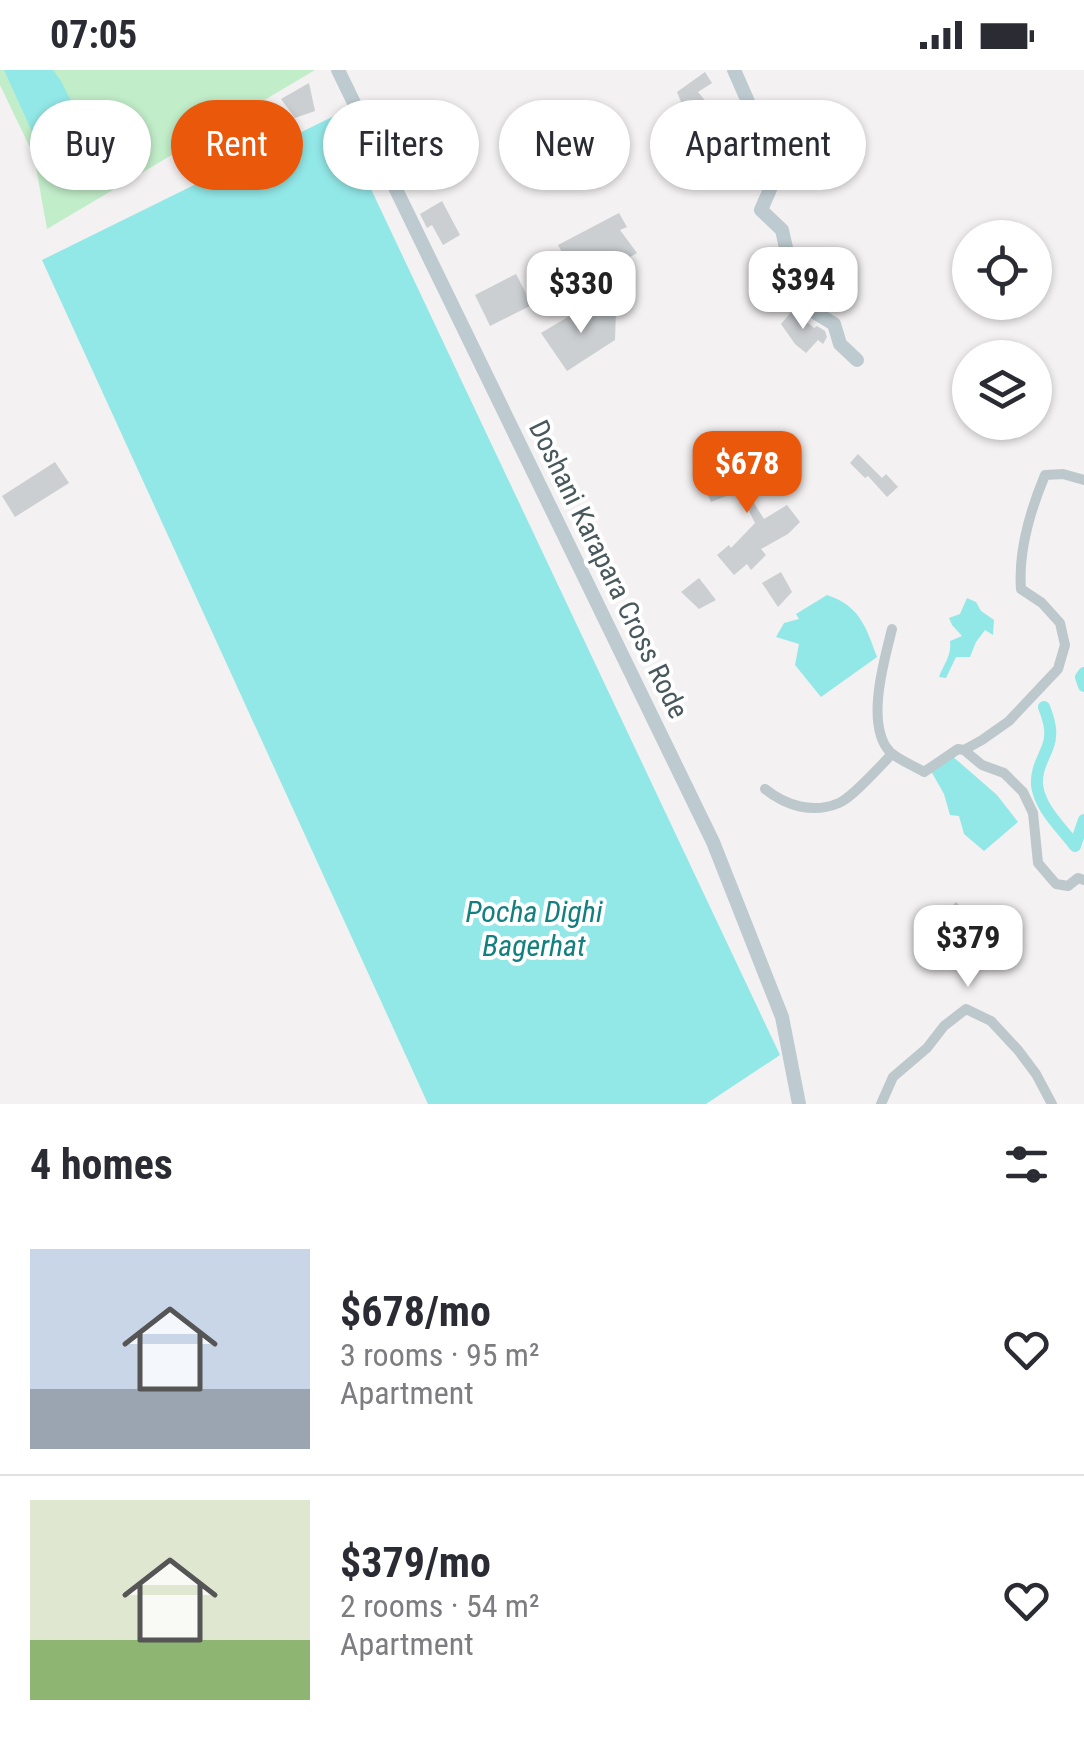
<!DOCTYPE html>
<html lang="en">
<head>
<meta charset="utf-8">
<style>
	:root { --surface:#fff; --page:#f2f2f3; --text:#2b2b33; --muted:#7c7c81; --line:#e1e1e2; --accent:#ea580c }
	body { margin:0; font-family:"Roboto Condensed",sans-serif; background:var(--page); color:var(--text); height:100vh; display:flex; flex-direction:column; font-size:38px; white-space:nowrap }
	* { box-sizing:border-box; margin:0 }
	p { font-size:32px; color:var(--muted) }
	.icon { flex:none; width:55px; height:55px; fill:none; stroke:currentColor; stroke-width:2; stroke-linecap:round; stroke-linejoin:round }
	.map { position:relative; height:1034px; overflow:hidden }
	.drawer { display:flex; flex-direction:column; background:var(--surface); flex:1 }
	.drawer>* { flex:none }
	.hud { position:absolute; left:30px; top:30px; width:1025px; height:90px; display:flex; gap:20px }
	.buttons { position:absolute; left:952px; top:150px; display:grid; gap:20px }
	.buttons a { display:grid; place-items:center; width:100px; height:100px; border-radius:50%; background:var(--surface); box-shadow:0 2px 8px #0004; font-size:50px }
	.price { position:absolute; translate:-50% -85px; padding:0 22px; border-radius:20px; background:#fff; color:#222; font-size:32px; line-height:65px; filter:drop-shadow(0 2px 5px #0008) }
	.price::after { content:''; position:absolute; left:50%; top:60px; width:30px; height:22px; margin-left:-15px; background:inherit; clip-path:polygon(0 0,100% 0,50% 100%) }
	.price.current { background:var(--accent); color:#fff }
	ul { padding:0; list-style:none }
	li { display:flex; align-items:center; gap:30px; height:250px; padding:0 30px }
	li+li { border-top:2px solid var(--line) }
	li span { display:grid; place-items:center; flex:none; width:280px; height:200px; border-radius:0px; color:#555 }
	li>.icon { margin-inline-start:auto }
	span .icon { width:120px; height:120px; fill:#fffc; stroke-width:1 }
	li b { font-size:42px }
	h2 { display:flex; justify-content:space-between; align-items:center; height:120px; padding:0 30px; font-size:42px }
	.pill { padding:0 35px; border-radius:45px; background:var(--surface); box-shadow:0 2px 8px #0004; font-size:35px; line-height:90px }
	.pill.current { background:var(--accent); color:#fff }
	.status { display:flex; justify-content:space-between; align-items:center; height:70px; padding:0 50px; background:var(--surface); direction:ltr }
	.status svg { height:28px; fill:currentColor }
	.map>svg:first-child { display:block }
	.green { fill:#c2edc9 }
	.water { fill:#92e8e7 }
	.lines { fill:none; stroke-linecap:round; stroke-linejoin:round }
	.canal { stroke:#92e8e7; stroke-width:12 }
	.building { fill:#cbcfd2 }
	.street { stroke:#bdc8cc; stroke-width:10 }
	.secondary { stroke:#bdcbd1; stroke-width:14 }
	.labels { text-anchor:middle; stroke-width:8; stroke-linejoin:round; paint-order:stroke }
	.street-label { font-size:28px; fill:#49585d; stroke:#fff }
	.water-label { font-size:30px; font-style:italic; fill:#13807f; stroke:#fff }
</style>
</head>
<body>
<div class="status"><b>07:05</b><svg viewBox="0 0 49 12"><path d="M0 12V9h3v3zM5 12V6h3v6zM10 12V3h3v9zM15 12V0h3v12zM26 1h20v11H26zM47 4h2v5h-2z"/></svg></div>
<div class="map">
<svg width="1084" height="1034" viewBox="0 0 1084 1034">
	<rect width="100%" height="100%" fill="#f3f1f1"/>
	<polygon class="green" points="0,0 315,0 47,159 34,86 0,15"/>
	<g class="water">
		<polygon points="4,0 53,0 61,11 91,71 40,79"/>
		<polygon points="336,45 780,985 706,1034 428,1034 42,190"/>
		<path d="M827,525C860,536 866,557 877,587L821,627L795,595L799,574L776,567L784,553L799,549L796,544Z"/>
		<path d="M967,528L976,532L981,541L994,550L993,565L985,560L976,572L970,587H956L946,608L939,607C943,595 952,586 950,571L962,566L952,555L949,548L960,544Z"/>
		<polygon points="951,685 997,725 1018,752 984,781 964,764 959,746 950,745 944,724 931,701"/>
	</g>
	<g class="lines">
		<g class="canal">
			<polyline points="1084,603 1081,607 1084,616"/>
			<path d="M1044,637C1049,650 1053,663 1048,676C1043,690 1036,699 1037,715C1040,739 1061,757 1075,776L1084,750"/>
		</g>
	</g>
	<g class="building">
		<polygon points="705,2 712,13 698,22 712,39 697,52 685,42 677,22"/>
		<polygon points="309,13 315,41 295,48 281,29"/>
		<polygon points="442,131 460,165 443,175 432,155 427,158 420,144"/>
		<polygon points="619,143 627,157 620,160 637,183 579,217 572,203 554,209 547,195 564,186 558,175"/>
		<polygon points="516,204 532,235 490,256 475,225"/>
		<polygon points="588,235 592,241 616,241 615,270 567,301 541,263"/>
		<polygon points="793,240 814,258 817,256 825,261 827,267 823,274 818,270 806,283 795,274 781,254"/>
		<polygon points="858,384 882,408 886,404 898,417 887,427 868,406 865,408 850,393"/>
		<polygon points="715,390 723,405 745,392 754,406 752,408 762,420 750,427 764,449 787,435 800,452 788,464 761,479 766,485 751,500 747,494 734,505 717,485 729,475 731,478 755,453 739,421 711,432 698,402"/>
		<polygon points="55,392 69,413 15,447 2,426"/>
		<polygon points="781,502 792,522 778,537 762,513"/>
		<polygon points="699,508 716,530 699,539 681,522"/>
		<polygon points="956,832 973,849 958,864 954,860 939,870 931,858 939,852 937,850"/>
	</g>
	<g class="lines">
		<g class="street">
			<path d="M892,559C884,591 865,655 890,682C899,690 914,696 924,702L958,679L964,680L982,695L1004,703L1023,722L1033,743L1038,793L1056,814L1068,816L1078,808L1084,810"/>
			<path d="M964,680L982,670L1009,651L1058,599L1065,575L1060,553L1042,533L1021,519C1018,480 1030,441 1045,405L1063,404L1084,410"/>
			<path d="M765,719C786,736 813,744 839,733C853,727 880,696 892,684"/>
			<polyline points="881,1034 893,1007 927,978 944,956 966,939 991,951 1018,980 1036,1004 1052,1034"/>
		</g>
		<g class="secondary">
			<polyline points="338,0 713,772 782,947 799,1034"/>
			<polyline points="734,0 757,52 775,78 777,103 761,140 782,160 789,191 792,218 816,243 834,254 840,274 857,290"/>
		</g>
	</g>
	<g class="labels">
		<g class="street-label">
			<text transform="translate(609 499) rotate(64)" y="10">Doshani Karapara Cross Rode</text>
		</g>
		<g class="water-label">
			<text x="534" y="852">Pocha Dighi<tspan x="534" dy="34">Bagerhat</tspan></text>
		</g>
	</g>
</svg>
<div class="buttons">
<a><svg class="icon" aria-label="locate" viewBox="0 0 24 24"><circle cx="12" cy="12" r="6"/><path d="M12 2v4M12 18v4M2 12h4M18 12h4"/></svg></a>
<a><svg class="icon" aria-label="layers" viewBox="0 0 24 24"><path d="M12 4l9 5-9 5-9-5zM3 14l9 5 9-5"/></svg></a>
</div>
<b class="price" style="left:803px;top:262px">$394</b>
<b class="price" style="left:581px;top:266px">$330</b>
<b class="price current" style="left:747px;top:446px">$678</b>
<b class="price" style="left:968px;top:920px">$379</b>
<div class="hud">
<a class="pill">Buy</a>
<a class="pill current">Rent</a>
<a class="pill">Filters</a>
<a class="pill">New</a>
<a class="pill">Apartment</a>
</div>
</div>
<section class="drawer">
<h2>4 homes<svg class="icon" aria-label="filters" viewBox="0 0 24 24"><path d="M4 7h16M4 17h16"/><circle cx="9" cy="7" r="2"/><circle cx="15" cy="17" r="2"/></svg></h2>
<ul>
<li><span style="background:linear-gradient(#c9d6e8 70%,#9aa5b1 0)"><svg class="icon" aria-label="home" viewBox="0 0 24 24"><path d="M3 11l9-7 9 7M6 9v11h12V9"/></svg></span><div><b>$678/mo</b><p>3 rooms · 95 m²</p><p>Apartment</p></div><svg class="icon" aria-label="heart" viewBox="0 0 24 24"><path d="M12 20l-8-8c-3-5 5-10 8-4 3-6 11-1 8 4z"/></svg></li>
<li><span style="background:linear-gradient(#dfe7d0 70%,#8fb573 0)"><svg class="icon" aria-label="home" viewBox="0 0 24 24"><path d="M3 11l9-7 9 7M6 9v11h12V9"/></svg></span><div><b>$379/mo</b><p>2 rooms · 54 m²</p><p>Apartment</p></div><svg class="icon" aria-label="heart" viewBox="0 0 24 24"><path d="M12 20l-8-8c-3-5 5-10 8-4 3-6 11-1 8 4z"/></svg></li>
</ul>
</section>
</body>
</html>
